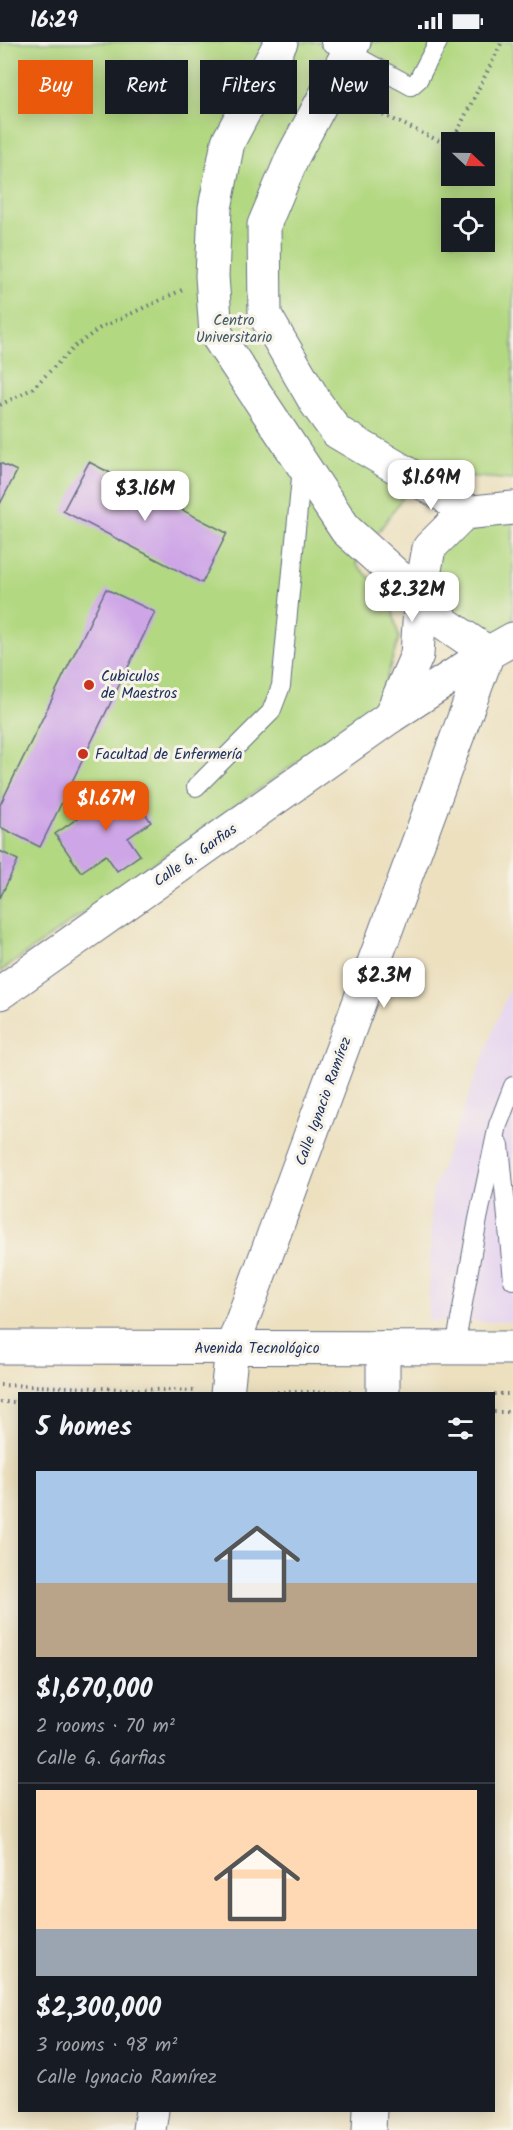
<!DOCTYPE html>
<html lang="en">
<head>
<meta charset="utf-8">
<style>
	:root { --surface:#171b24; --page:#242831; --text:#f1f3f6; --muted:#9ea1a6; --line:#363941; --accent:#ea580c }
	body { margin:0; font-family:Kalam,sans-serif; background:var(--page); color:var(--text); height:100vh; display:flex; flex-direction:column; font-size:22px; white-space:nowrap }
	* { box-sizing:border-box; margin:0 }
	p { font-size:20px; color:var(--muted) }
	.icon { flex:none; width:33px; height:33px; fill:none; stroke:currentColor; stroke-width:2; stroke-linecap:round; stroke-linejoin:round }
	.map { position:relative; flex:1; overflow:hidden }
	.drawer { position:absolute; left:18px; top:1350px; width:477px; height:720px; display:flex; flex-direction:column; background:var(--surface); border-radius:0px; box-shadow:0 3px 15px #0003 }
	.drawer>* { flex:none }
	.guide { position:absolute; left:18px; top:18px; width:477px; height:54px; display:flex; gap:12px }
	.needle { width:39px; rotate:112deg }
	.buttons { position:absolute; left:441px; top:90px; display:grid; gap:12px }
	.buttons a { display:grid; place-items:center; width:54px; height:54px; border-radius:0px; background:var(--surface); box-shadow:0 3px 15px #0003; font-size:30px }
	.price { position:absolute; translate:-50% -51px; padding:0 14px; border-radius:12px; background:#fff; color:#222; font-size:20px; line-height:39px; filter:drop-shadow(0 2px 3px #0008) }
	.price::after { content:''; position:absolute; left:50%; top:36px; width:18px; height:14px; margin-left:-9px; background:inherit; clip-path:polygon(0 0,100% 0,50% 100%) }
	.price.on { background:var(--accent); color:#fff }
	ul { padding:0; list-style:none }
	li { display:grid; align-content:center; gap:12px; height:318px; padding:0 18px }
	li+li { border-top:2px solid var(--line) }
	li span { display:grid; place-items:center; height:186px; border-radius:0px; color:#555 }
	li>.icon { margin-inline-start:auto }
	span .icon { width:108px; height:108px; fill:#fffc; stroke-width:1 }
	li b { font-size:26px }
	h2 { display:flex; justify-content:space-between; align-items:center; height:72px; padding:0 18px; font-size:26px }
	.chip { padding:0 21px; border-radius:0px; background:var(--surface); box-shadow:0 3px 15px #0003; font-size:21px; line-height:54px }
	.chip.on { background:var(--accent); color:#fff }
	.status { display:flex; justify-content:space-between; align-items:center; height:42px; padding:0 30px; background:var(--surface); direction:ltr }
	.status svg { height:16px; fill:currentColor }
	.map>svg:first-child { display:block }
	.built { fill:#e5d3f1 }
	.green { fill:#b2d881; stroke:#668470; stroke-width:1.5; fill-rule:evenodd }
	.building { fill:#cea5e7 }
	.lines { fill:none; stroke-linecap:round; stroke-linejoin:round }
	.service-casing { stroke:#646d80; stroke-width:20 }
	.minor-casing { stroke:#646d80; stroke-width:35 }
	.tertiary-casing { stroke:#646d80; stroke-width:35 }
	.path { stroke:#646d80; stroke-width:4; stroke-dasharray:1.5 4.5; stroke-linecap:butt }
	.service { stroke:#fff; stroke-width:18 }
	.minor { stroke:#fff; stroke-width:33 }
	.tertiary { stroke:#fff; stroke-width:33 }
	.poi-dot { fill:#c8321e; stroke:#f7f3e8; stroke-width:2 }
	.labels { text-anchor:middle; stroke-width:6; stroke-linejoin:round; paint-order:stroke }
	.park-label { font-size:15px; fill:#415967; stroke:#f7f3e8 }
	.poi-label { font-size:15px; fill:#1b2f5e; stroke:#f7f3e8; text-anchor:start }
	.street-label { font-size:15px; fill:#1b2f5e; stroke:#f7f3e8 }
</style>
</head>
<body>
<div class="status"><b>16:29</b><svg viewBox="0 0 49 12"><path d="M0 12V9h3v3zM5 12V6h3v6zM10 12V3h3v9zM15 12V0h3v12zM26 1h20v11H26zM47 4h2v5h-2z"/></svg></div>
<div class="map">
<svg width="513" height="2088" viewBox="0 0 513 2088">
	<rect width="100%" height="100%" fill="#f7f3e8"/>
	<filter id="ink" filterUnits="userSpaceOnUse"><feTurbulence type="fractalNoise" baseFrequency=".0167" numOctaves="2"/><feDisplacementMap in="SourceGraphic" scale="12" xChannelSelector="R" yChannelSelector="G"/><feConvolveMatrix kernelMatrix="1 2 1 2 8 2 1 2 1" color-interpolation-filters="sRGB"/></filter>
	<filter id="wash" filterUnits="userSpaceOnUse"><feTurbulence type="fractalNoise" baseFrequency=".008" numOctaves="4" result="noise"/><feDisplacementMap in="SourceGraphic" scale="24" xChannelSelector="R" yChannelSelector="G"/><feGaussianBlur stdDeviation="1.35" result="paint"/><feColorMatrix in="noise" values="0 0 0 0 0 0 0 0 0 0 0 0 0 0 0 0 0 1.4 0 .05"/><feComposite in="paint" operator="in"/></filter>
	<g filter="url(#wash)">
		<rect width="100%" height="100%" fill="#ece0bf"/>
		<polygon class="built" points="513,937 513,1280 428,1279 432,1151"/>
		<g class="green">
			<path d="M0,0H513V438L467,434L424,425L356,522L390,556L399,596L378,663L0,930ZM452,100H484V134H452ZM452,166H484V200H452Z"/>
			<polygon points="513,466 513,597 488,611 444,581 429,506"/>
		</g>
		<g id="blocks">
			<g class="building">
				<polygon points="89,420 227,491 202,541 63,469"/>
				<polygon points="0,421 17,429 0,462"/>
				<polygon points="106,547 155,570 40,805 0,785 0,763"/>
				<polygon points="126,743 151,780 128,796 140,813 117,829 106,813 81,830 55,792"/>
				<polygon points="0,809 18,818 0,856"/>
			</g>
		</g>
	</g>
	<g filter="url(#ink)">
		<use href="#blocks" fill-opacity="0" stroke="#646d80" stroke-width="1.5"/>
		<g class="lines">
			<defs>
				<g id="service">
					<polyline points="330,0 411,44 418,38 438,0"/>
					<polyline points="196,745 271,670 281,644 302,425"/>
					<polyline points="500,1103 513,1238"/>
					<polyline points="455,1306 478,1177 498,1083 513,1044"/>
				</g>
				<g id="minor">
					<polyline points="354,0 293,114 264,183 265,273 316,361 337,390 445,454 464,471"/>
					<polyline points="390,675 417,613 421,550 429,506 464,471 513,466"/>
					<polyline points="0,951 390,675 488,611 444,581 421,550 397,534 346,488 216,292 212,234 215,166 228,100 281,0"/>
					<polyline points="383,1352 383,1306"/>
					<polyline points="369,2088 370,2068"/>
				</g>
				<g id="tertiary">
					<polyline points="0,1305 513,1306"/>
					<polyline points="227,1352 232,1306 488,611 513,597"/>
					<polyline points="149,2088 152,2068"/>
				</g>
			</defs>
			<use href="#service" class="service-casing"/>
			<use href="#minor" class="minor-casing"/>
			<use href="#tertiary" class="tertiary-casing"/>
			<g class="path">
				<polyline points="356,60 450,104 452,101"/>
				<polyline points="452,100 502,0"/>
				<polyline points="0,363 32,347 74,305 100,286 182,248"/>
				<polyline points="0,1343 197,1349"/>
				<polyline points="259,1350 353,1350"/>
				<polyline points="415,1351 447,1352"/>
				<polyline points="494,1352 513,1352"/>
				<polyline points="0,1360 20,1360"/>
				<polyline points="494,1370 513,1370"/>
			</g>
			<use href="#service" class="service"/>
			<use href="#minor" class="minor"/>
			<use href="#tertiary" class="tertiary"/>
		</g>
	</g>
	<g class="poi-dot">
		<circle cx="89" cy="643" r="6"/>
		<circle cx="83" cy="712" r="6"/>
	</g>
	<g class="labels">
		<g class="park-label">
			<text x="234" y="283">Centro<tspan x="234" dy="17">Universitario</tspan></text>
		</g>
		<g class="poi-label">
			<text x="101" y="639">Cubiculos<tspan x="101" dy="17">de Maestros</tspan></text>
			<text x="95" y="717">Facultad de Enfermería</text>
		</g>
		<g class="street-label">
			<text transform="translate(195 813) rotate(-35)" y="5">Calle G. Garfias</text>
			<text transform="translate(323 1059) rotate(-70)" y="5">Calle Ignacio Ramírez</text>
			<text x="257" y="1311">Avenida Tecnológico</text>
		</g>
	</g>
</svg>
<div class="buttons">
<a><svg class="needle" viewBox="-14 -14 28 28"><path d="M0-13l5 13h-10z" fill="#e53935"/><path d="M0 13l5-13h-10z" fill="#9ea1a6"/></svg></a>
<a><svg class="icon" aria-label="locate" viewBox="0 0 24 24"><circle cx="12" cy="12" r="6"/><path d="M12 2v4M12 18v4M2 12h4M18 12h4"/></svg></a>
</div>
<b class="price" style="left:431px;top:469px">$1.69M</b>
<b class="price" style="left:145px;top:480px">$3.16M</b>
<b class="price" style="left:412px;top:581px">$2.32M</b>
<b class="price on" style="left:106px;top:790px">$1.67M</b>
<b class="price" style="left:384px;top:967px">$2.3M</b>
<div class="guide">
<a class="chip on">Buy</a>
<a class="chip">Rent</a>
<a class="chip">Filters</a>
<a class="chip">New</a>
</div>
<section class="drawer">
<h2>5 homes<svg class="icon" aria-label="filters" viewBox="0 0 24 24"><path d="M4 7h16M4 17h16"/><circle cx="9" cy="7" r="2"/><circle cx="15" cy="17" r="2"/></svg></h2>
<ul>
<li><span style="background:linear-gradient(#a9c7e8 60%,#b9a48a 0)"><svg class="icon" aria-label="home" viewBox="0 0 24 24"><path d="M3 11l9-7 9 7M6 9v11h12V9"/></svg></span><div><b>$1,670,000</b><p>2 rooms · 70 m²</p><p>Calle G. Garfias</p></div></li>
<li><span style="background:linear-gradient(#ffd9b3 75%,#9aa5b1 0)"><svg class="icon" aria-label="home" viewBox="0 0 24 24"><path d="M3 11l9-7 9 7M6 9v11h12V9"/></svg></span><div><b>$2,300,000</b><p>3 rooms · 98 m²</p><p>Calle Ignacio Ramírez</p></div></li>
</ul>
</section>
</div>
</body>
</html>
